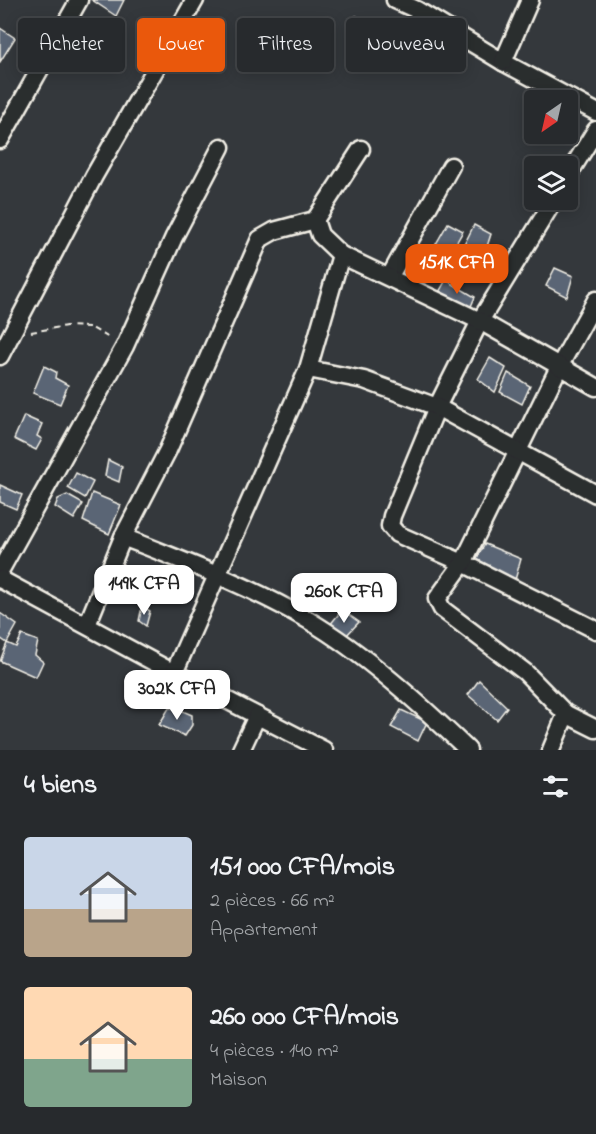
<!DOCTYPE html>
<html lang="fr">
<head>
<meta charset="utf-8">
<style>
	:root { --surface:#272a2d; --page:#333639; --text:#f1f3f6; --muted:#a4a7aa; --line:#434649; --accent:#ea580c }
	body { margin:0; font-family:"Indie Flower",sans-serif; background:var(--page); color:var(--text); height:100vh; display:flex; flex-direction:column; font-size:22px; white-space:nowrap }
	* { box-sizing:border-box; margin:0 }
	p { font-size:20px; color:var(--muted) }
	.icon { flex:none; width:33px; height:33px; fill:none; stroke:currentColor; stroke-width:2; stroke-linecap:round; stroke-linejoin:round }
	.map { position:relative; height:750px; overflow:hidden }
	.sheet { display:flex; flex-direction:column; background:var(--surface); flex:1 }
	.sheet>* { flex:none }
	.hud { position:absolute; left:18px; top:18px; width:561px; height:54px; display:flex; gap:12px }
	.needle { width:39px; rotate:214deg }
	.fabs { position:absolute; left:524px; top:90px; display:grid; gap:12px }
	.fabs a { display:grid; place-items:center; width:54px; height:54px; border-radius:6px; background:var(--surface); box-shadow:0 3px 15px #0003,0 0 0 2px var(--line); font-size:30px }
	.price { position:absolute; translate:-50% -51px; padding:0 14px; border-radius:12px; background:#fff; color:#222; font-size:20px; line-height:39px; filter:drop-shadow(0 2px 3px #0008) }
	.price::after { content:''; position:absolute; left:50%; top:36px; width:18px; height:14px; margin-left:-9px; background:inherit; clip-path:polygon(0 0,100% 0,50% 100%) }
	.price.selected { background:var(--accent); color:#fff }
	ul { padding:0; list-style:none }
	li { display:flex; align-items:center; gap:18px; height:150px; padding:0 24px }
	li span { display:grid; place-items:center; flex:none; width:168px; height:120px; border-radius:6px; color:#555 }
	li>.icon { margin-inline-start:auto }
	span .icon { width:72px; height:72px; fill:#fffc; stroke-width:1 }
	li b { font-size:26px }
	h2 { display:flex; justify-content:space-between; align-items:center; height:72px; padding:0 24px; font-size:26px }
	.pill { padding:0 21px; border-radius:6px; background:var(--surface); box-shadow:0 3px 15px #0003,0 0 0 2px var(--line); font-size:21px; line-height:54px }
	.pill.selected { background:var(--accent); color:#fff }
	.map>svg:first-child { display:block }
	.building { fill:#5a6575; stroke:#f4f1e8; stroke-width:1.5 }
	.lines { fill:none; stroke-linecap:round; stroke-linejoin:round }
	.minor-casing { stroke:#f4f1e8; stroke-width:21 }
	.path { stroke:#f4f1e8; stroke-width:2; stroke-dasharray:6 4.5; stroke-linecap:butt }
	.minor { stroke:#2a2d2e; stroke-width:16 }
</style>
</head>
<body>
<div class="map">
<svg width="596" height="750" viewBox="0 0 596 750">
	<rect width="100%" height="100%" fill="#34383c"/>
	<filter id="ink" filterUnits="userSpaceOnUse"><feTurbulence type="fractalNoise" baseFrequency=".0167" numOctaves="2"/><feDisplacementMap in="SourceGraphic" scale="12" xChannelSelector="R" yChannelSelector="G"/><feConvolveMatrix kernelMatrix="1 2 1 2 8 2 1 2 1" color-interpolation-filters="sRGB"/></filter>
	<g filter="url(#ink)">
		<g class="building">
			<polygon points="92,0 124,0 116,16"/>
			<polygon points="356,16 384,27 373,46 348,34"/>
			<polygon points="0,28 15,38 0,62"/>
			<polygon points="448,223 463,231 451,252 436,244"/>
			<polygon points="474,225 491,234 482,262 462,249"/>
			<polygon points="555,268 573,276 567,297 546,286"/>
			<polygon points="446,280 475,297 469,311 438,294"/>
			<polygon points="490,358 506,368 495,392 478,379"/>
			<polygon points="44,366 56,372 55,378 68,385 60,404 33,393"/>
			<polygon points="508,373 530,386 522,404 500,392"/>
			<polygon points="24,416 42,424 37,436 42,439 36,450 14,439"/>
			<polygon points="108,460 122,467 119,482 105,476"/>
			<polygon points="76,473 93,482 85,498 68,488"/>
			<polygon points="0,485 22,495 16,509 0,502"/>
			<polygon points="92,493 121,505 109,534 83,521"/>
			<polygon points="67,495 83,504 74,519 55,507 58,499"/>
			<polygon points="485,544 521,559 515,580 476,560"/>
			<polygon points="142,606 150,611 146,626 139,621"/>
			<polygon points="342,610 359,622 345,637 329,626"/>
			<polygon points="0,613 17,625 7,643 0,638"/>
			<polygon points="22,635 38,641 35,655 43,662 36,677 0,661 7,643 16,647"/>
			<polygon points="479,680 507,707 497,720 468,695"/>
			<polygon points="169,708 178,709 192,715 192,725 185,736 159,725"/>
			<polygon points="401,710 427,722 418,741 391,727"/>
		</g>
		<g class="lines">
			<defs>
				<g id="minor">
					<polyline points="395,0 417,10 503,62 596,112"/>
					<polyline points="503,62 530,0"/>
					<polyline points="0,140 79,0"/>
					<polyline points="567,177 596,130"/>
					<polyline points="554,200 480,321 437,407 392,516 390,526 397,534 463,563 596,630"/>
					<polyline points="315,220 361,149"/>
					<polyline points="390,276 451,166"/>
					<polyline points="596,300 560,365 463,563 437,599 442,609 525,672 566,714 596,729"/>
					<polyline points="0,356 94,176 195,0"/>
					<polyline points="308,369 364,380 437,407 596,494"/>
					<path d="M123,537C186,562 250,586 308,620C364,653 421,705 468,750"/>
					<polyline points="0,571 125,346 174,237 221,147"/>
					<polyline points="0,579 174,673 324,750"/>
					<polyline points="87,625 123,537 168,450 260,239 274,231 315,220 320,235 341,255 480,321 596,387"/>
					<polyline points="174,673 308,369 341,255"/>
					<polyline points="241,750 257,716"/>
					<polyline points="551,750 566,714"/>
				</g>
			</defs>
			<use href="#minor" class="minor-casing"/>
			<polyline class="path" points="31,332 66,326 90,327 111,339"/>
			<use href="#minor" class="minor"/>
		</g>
	</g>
</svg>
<div class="fabs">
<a><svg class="needle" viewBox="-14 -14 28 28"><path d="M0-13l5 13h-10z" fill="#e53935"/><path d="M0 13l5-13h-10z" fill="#a4a7aa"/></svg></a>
<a><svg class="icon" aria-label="layers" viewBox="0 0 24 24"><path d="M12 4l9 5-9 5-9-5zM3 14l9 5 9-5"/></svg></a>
</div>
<b class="price selected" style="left:457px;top:295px">151K CFA</b>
<b class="price" style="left:144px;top:616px">149K CFA</b>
<b class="price" style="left:344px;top:624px">260K CFA</b>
<b class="price" style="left:177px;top:721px">302K CFA</b>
<div class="hud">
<a class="pill">Acheter</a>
<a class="pill selected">Louer</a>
<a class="pill">Filtres</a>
<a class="pill">Nouveau</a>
</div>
</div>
<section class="sheet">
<h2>4 biens<svg class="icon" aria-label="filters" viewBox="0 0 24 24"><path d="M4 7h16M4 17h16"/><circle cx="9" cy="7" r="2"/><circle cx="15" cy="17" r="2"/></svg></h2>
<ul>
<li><span style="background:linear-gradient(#c9d6e8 60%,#b9a48a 0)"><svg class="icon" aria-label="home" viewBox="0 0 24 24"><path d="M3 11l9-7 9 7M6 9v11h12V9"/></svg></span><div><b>151 000 CFA/mois</b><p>2 pièces · 66 m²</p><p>Appartement</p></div></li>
<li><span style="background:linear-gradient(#ffd9b3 60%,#7fa58c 0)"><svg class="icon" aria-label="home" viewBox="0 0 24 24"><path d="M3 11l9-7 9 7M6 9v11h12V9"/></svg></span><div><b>260 000 CFA/mois</b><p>4 pièces · 140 m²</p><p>Maison</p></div></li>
</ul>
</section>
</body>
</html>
